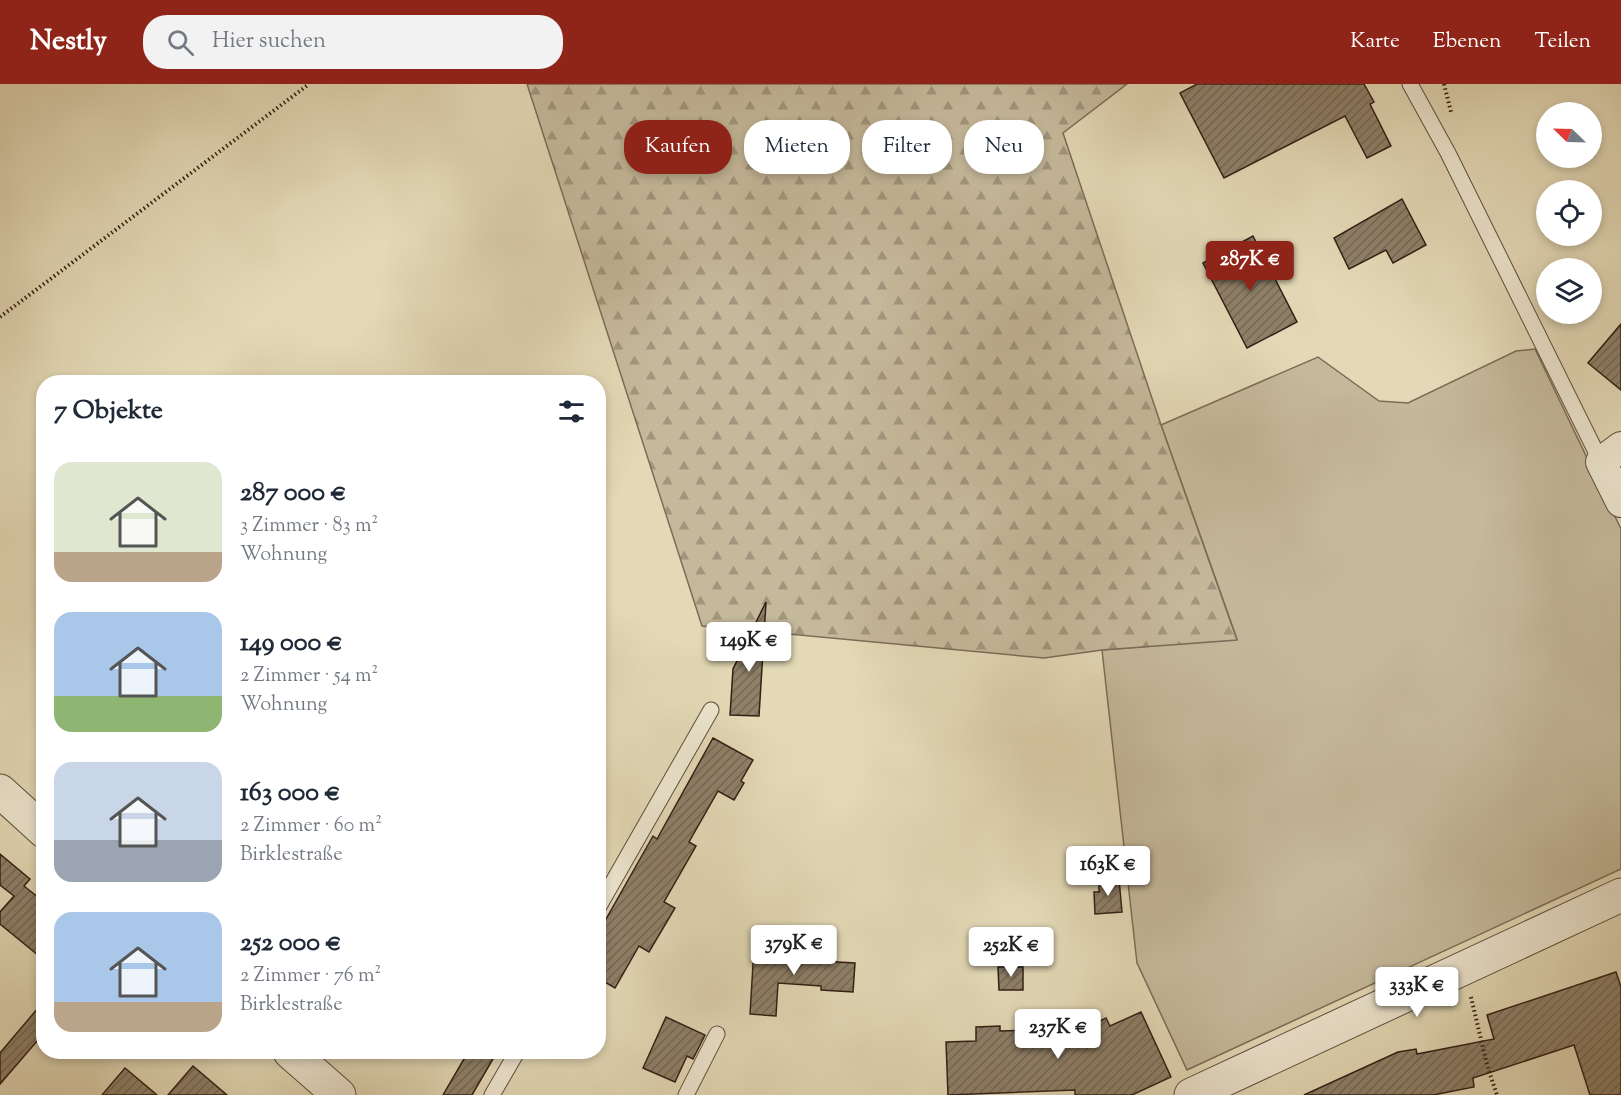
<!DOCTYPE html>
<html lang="de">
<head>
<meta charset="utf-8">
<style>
	:root { --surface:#fff; --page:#f2f2f3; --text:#1f2937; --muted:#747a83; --accent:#8f2418 }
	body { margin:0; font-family:"Sorts Mill Goudy",serif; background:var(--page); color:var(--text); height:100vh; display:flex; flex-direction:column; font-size:22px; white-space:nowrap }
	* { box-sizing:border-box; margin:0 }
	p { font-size:20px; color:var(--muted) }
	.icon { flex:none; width:33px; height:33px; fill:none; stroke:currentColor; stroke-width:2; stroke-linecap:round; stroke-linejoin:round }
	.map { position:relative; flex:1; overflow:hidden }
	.panel { position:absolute; left:36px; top:291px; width:570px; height:684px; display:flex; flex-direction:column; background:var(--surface); border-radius:24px; box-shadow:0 3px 9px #0003 }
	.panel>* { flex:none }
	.top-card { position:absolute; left:624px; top:36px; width:570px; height:54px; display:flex; gap:12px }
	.needle { width:39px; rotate:293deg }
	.tools { position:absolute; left:1536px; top:18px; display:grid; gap:12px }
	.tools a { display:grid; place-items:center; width:66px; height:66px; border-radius:50%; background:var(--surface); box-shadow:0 3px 9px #0003; font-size:30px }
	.price { position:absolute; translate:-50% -51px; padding:0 14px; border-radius:6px; background:#fff; color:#222; font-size:20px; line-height:39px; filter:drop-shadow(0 2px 3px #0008) }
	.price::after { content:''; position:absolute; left:50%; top:36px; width:18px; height:14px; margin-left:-9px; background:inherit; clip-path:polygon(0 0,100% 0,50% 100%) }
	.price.current { background:var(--accent); color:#fff }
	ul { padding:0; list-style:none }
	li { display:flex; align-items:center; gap:18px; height:150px; padding:0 18px }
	li span { display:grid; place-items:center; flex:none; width:168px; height:120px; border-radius:18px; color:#555 }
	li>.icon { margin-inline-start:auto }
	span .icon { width:72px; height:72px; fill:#fffc; stroke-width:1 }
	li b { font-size:26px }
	h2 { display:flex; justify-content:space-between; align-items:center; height:72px; padding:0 18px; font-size:26px }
	.pill { padding:0 21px; border-radius:24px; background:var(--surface); box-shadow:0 3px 9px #0003; font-size:21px; line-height:54px }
	.pill.current { background:var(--accent); color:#fff }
	header { display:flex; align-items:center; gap:36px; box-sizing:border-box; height:84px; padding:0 30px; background:var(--accent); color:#fff }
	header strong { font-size:28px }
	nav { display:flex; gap:33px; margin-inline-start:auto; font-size:21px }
	.search { width:420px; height:54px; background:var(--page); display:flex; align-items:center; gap:15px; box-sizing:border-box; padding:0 21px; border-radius:24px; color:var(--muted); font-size:22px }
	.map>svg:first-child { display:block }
	.green { fill:#c5b99b; stroke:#7c6c58; stroke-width:1.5 }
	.forest { fill:url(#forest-firs); stroke:#7c6c58; stroke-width:1.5 }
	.building { fill:url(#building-hatch); stroke:#321f15; stroke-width:1.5 }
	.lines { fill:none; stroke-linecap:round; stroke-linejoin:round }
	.service-casing { stroke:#5e4e3d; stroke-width:17 }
	.minor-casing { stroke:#5e4e3d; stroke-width:32 }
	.tertiary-casing { stroke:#5e4e3d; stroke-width:35 }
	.path { stroke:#321f15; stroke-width:4; stroke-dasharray:1.5 3; stroke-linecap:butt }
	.service { stroke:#ede6d0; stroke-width:15 }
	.minor { stroke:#ede6d0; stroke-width:30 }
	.tertiary { stroke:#ede6d0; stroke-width:33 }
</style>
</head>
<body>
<header>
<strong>Nestly</strong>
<div class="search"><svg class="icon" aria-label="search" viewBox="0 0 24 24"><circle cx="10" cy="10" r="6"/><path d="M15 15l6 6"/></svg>Hier suchen</div>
<nav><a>Karte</a><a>Ebenen</a><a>Teilen</a></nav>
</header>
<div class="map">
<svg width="1621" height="1011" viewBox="0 0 1621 1011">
	<defs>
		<pattern id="forest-firs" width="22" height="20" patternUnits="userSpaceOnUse" patternTransform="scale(1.5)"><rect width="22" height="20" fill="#c5b99b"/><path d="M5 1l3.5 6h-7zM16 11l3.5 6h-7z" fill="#a1967d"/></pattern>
		<pattern id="building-hatch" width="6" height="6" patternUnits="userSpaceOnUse" patternTransform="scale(1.5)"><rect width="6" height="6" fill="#8e8069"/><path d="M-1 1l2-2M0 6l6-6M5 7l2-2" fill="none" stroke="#756855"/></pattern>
	</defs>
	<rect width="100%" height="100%" fill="#e3d9b6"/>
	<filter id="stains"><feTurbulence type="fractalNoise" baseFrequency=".00333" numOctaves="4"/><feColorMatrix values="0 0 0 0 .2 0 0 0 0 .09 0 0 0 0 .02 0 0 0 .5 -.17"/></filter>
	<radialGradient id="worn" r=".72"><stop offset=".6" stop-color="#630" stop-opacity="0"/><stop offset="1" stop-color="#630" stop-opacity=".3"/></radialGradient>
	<polygon class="green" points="1535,265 1621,445 1621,785 1187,986 1137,879 1102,566 1237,555 1161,341 1318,273 1379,317 1408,319 1516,267"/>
	<polygon class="forest" points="527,0 1127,0 1063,49 1161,341 1237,556 1102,566 1044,574 702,542"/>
	<g class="building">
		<polygon points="1197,0 1364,0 1374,18 1370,20 1391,62 1367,74 1345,32 1224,94 1180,9"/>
		<polygon points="1402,115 1426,161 1393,179 1386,166 1349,185 1334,154"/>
		<polygon points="1253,152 1297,238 1247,264 1203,179"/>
		<polygon points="1621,240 1621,306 1588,279"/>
		<polygon points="766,518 759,632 730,631 733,585"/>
		<polygon points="713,654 753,676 741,697 744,699 734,716 718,707 689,758 696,762 664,818 675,824 649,868 639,862 615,904 598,894 598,834 606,835 653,752 657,755"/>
		<polygon points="0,770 30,795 24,802 44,818 44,876 0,840 0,828 14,812 0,801"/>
		<polygon points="1119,795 1122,828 1095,830 1094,808 1099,808 1099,797"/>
		<polygon points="754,864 821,868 820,877 855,879 853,908 821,906 821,902 778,899 776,932 750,930"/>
		<polygon points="998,883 1023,883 1023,906 999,906"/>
		<polygon points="1616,888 1621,903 1621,1011 1590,1011 1574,961 1473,994 1474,1003 1433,1011 1304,1011 1398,968 1416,965 1417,970 1494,955 1487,931"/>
		<polygon points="44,917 44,949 0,1000 0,969"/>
		<polygon points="1141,928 1171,993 1132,1011 1075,1011 1075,1006 948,1011 946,958 976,957 976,943 1000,942 1000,947 1084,945 1106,934 1110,942"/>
		<polygon points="666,933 705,951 693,975 687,972 675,998 643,984"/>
		<polygon points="468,968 497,968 472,1011 443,1011"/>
		<polygon points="193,982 227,1011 168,1011"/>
		<polygon points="125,984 157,1011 102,1011"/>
	</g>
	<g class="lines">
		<defs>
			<g id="service">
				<polyline points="1410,0 1448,69 1601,378"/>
				<polyline points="598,824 711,626"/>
				<polyline points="492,1011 517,968"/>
				<polyline points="686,1011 717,950"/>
			</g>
			<polyline id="minor" points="1621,363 1601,378 1621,418"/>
			<g id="tertiary">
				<polyline points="0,707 44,747"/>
				<polyline points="290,968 339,1011"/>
				<polyline points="1191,1011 1621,811"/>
			</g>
		</defs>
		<use href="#service" class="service-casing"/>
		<use href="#minor" class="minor-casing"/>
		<use href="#tertiary" class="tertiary-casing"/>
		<g class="path">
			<polyline points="1444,0 1451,28"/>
			<polyline points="0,233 309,0"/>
			<polyline points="1471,913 1487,981 1497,1011"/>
		</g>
		<use href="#service" class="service"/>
		<use href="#minor" class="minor"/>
		<use href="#tertiary" class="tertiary"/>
	</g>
	<rect width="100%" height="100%" filter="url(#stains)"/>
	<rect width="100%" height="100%" fill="url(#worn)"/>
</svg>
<div class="tools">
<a><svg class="needle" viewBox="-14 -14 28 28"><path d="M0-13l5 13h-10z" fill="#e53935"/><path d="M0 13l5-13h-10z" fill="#747a83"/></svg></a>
<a><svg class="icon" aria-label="locate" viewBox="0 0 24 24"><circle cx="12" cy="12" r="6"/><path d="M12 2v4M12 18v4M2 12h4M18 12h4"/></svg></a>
<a><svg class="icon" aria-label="layers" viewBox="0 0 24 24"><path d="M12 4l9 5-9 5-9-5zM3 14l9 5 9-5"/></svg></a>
</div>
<b class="price current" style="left:1250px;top:208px">287K €</b>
<b class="price" style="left:749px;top:589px">149K €</b>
<b class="price" style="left:1108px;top:813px">163K €</b>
<b class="price" style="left:794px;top:892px">379K €</b>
<b class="price" style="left:1011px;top:894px">252K €</b>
<b class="price" style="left:1417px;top:934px">333K €</b>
<b class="price" style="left:1058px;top:976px">237K €</b>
<div class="top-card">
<a class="pill current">Kaufen</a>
<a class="pill">Mieten</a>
<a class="pill">Filter</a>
<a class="pill">Neu</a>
</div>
<section class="panel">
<h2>7 Objekte<svg class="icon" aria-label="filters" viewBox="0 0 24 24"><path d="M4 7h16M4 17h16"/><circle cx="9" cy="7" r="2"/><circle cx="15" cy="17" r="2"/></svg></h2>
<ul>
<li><span style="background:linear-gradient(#dfe7d0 75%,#b9a48a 0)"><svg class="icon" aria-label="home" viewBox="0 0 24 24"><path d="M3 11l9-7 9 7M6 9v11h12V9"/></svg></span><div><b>287 000 €</b><p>3 Zimmer · 83 m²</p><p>Wohnung</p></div></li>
<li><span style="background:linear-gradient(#a9c7e8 70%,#8fb573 0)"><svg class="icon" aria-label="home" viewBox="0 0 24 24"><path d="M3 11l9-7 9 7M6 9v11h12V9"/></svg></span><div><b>149 000 €</b><p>2 Zimmer · 54 m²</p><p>Wohnung</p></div></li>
<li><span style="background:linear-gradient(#c9d6e8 65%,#9aa5b1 0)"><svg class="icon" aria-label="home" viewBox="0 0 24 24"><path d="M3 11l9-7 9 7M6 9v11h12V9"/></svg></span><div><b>163 000 €</b><p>2 Zimmer · 60 m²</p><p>Birklestraße</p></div></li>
<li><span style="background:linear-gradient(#a9c7e8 75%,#b9a48a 0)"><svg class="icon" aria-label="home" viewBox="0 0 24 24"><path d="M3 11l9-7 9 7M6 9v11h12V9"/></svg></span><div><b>252 000 €</b><p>2 Zimmer · 76 m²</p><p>Birklestraße</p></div></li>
</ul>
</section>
</div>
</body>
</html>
